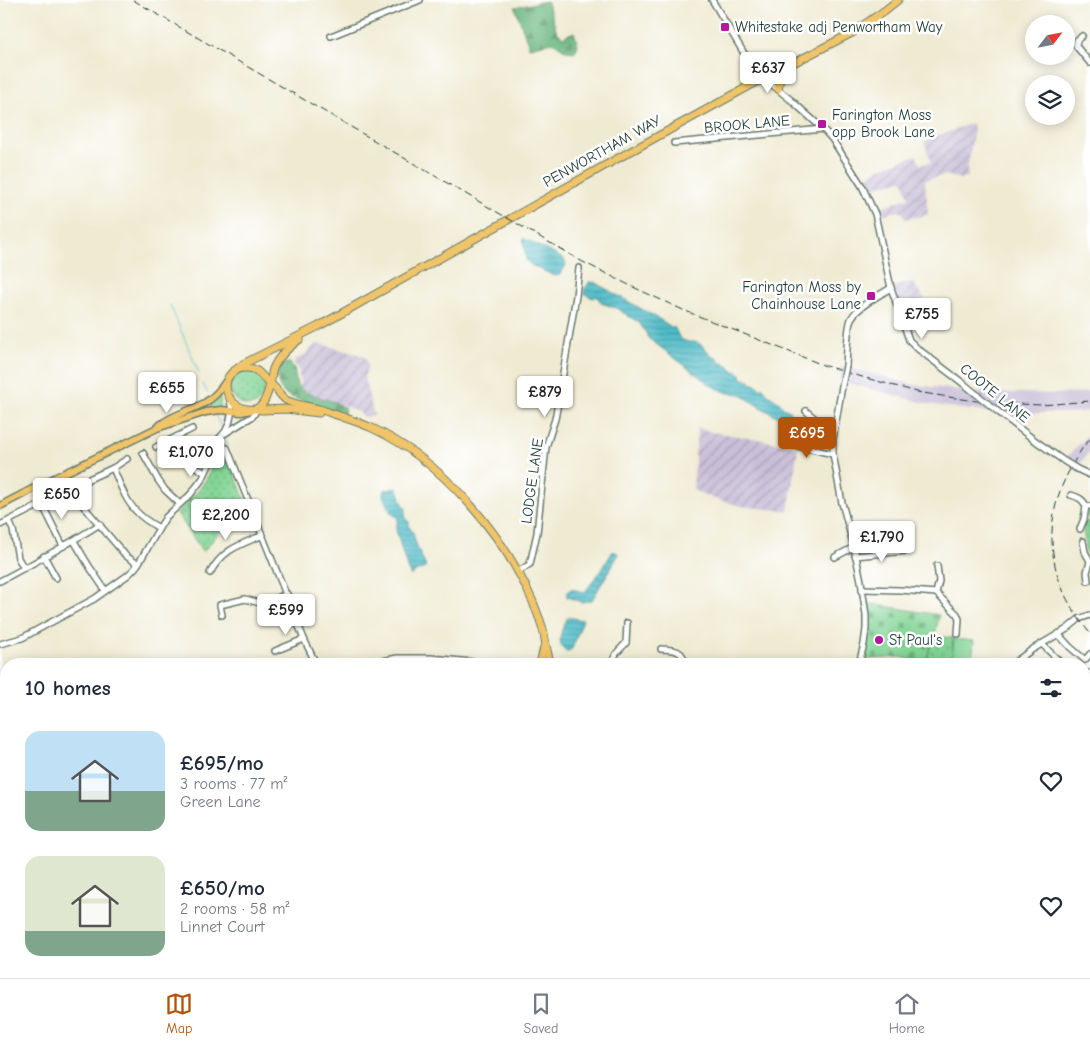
<!DOCTYPE html>
<html lang="en">
<head>
<meta charset="utf-8">
<style>
	:root { --surface:#fff; --page:#f6f6f7; --text:#1f2937; --muted:#747a83; --line:#e0e1e3; --accent:#b45309 }
	body { margin:0; font-family:"Comic Neue",sans-serif; background:var(--page); color:var(--text); height:100vh; display:flex; flex-direction:column; font-size:19px; white-space:nowrap }
	* { box-sizing:border-box; margin:0 }
	p { font-size:16px; color:var(--muted) }
	.icon { flex:none; width:28px; height:28px; fill:none; stroke:currentColor; stroke-width:2; stroke-linecap:round; stroke-linejoin:round }
	.map { position:relative; flex:1; overflow:hidden }
	.side { position:absolute; left:0px; top:658px; width:1090px; height:321px; display:flex; flex-direction:column; background:var(--surface); border-radius:20px 20px 0 0; box-shadow:0 2px 12px #0003 }
	.side>* { flex:none }
	.needle { width:32px; rotate:58deg }
	.controls { position:absolute; left:1025px; top:15px; display:grid; gap:10px }
	.controls a { display:grid; place-items:center; width:50px; height:50px; border-radius:50%; background:var(--surface); box-shadow:0 2px 12px #0003; font-size:25px }
	.price { position:absolute; translate:-50% -42px; padding:0 11px; border-radius:5px; background:#fff; color:#222; font-size:16px; line-height:32px; filter:drop-shadow(0 1px 2px #0008) }
	.price::after { content:''; position:absolute; left:50%; top:30px; width:15px; height:11px; margin-left:-8px; background:inherit; clip-path:polygon(0 0,100% 0,50% 100%) }
	.price.active { background:var(--accent); color:#fff }
	ul { padding:0; list-style:none }
	li { display:flex; align-items:center; gap:15px; height:125px; padding:0 25px }
	li span { display:grid; place-items:center; flex:none; width:140px; height:100px; border-radius:15px; color:#555 }
	li>.icon { margin-inline-start:auto }
	span .icon { width:60px; height:60px; fill:#fffc; stroke-width:1 }
	li b { font-size:21px }
	h2 { display:flex; justify-content:space-between; align-items:center; height:60px; padding:0 25px; font-size:21px }
	.tab-bar { display:flex; justify-content:space-around; align-items:center; height:70px; border-top:1px solid var(--line); background:var(--surface); font-size:14px; color:var(--muted) }
	.tab-bar a { display:grid; justify-items:center; gap:2px }
	.tab-bar .active { color:var(--accent) }
	.map>svg:first-child { display:block }
	.industrial { fill:url(#industrial-furrows) }
	.railway { fill:#c9bfd8 }
	.grass { fill:url(#grass-dots); stroke:#508864 }
	.forest { fill:url(#forest-firs); stroke:#447a59 }
	.cemetery { fill:url(#cemetery-stones); stroke:#508864 }
	.garden { fill:#82d495; stroke:#508864 }
	.water { fill:url(#water-rules); stroke:#367c7e }
	.lines { fill:none; stroke-linecap:round; stroke-linejoin:round }
	.stream { stroke:#4ebbc8; stroke-width:1 }
	.river { stroke:#4ebbc8; stroke-width:7 }
	.minor-casing { stroke:#687a6c; stroke-width:8 }
	.major-casing { stroke:#687a6c; stroke-width:9 }
	.highway-casing { stroke:#687a6c; stroke-width:9 }
	.minor { stroke:#fff; stroke-width:5 }
	.major { stroke:#f0c469; stroke-width:6 }
	.highway { stroke:#f0c469; stroke-width:7 }
	.rail { stroke:#1f3d34; stroke-width:1; stroke-dasharray:8 4; stroke-linecap:butt }
	.minor-bridge-casing { stroke:#687a6c; stroke-width:8; stroke-linecap:butt }
	.minor-bridge { stroke:#fff; stroke-width:5 }
	.poi-dot { fill:#b5179e; stroke:#fff; stroke-width:2 }
	.labels { text-anchor:middle; stroke-width:5; stroke-linejoin:round; paint-order:stroke }
	.poi-label { font-size:15px; fill:#1f3d34; stroke:#fff; text-anchor:start }
	.street-label { font-size:15px; fill:#1f3d34; stroke:#fff }
</style>
</head>
<body>
<div class="map">
<svg width="1090" height="978" viewBox="0 0 1090 978">
	<defs>
		<pattern id="industrial-furrows" width="10" height="10" patternUnits="userSpaceOnUse" patternTransform="scale(1.25)"><rect width="10" height="10" fill="#c9bfd8"/><path d="M-1 1l2-2M0 10L10 0M9 11l2-2" fill="none" stroke="#a39cb0"/></pattern>
		<pattern id="grass-dots" width="8" height="8" patternUnits="userSpaceOnUse" patternTransform="scale(1.25)"><rect width="8" height="8" fill="#82d495"/><path d="M2 2h.1M6 6h.1" fill="none" stroke="#6aad7a" stroke-width="1.8" stroke-linecap="round"/></pattern>
		<pattern id="forest-firs" width="22" height="20" patternUnits="userSpaceOnUse" patternTransform="scale(1.25)"><rect width="22" height="20" fill="#69b67e"/><path d="M5 1l3.5 6h-7zM16 11l3.5 6h-7z" fill="#569568"/></pattern>
		<pattern id="cemetery-stones" width="16" height="16" patternUnits="userSpaceOnUse" patternTransform="scale(1.25)"><rect width="16" height="16" fill="#82d495"/><path d="M2 7V4a2 2 0 0 1 4 0v3zM10 15v-3a2 2 0 0 1 4 0v3z" fill="#6aad7a"/></pattern>
		<pattern id="water-rules" width="6" height="5" patternUnits="userSpaceOnUse" patternTransform="scale(1.25)"><rect width="6" height="5" fill="#4ebbc8"/><path d="M0 2.5h6" fill="none" stroke="#4099a3"/></pattern>
	</defs>
	<rect width="100%" height="100%" fill="#fff"/>
	<filter id="ink" filterUnits="userSpaceOnUse"><feTurbulence type="fractalNoise" baseFrequency=".02" numOctaves="2"/><feDisplacementMap in="SourceGraphic" scale="10" xChannelSelector="R" yChannelSelector="G"/><feConvolveMatrix kernelMatrix="1 2 1 2 8 2 1 2 1" color-interpolation-filters="sRGB"/></filter>
	<filter id="wash" filterUnits="userSpaceOnUse"><feTurbulence type="fractalNoise" baseFrequency=".0096" numOctaves="4" result="noise"/><feDisplacementMap in="SourceGraphic" scale="20" xChannelSelector="R" yChannelSelector="G"/><feGaussianBlur stdDeviation="1.12" result="paint"/><feColorMatrix in="noise" values="0 0 0 0 0 0 0 0 0 0 0 0 0 0 0 0 0 1.4 0 .05"/><feComposite in="paint" operator="in"/></filter>
	<g filter="url(#wash)">
		<rect width="100%" height="100%" fill="#efebd3"/>
		<g class="industrial">
			<polygon points="972,123 974,129 967,170 968,177 960,179 946,175 925,180 928,215 905,219 903,213 899,211 880,215 877,208 909,198 903,180 866,189 861,180 878,169 916,155 920,165 931,162 924,141"/>
			<polygon points="912,282 925,299 900,307 893,286"/>
			<polygon points="321,344 364,356 366,359 368,364 364,378 374,415 366,417 363,416 360,413 343,405 305,395 302,392 299,386 301,380 299,376 299,372 298,367 293,364 296,359 302,357 315,345"/>
			<polygon points="697,428 712,432 758,439 798,448 788,511 741,506 712,498 693,490"/>
			<polygon points="174,972 699,972 705,978 169,978"/>
		</g>
		<g class="railway">
			<polygon points="841,366 916,385 967,391 968,393 979,393 981,392 1054,394 1090,392 1090,411 1067,413 1004,413 991,411 985,412 928,404 847,383 839,379"/>
			<polygon points="1090,433 1090,451 1079,465 1066,458"/>
			<polygon points="1090,661 1090,695 1084,702 1084,668"/>
		</g>
		<g class="grass">
			<path d="M242,371C249,370 254,372 259,377C276,393 249,425 229,390C230,381 233,375 242,371Z"/>
			<polygon points="220,396 220,408 202,410 202,408 209,405"/>
			<polygon points="222,443 245,500 203,552 177,513 198,491 209,475 216,453"/>
			<polygon points="1090,508 1090,556 1087,554 1085,546 1087,543 1085,542 1082,526 1084,523 1087,522 1089,520 1087,515 1087,510"/>
			<polygon points="935,636 953,638 951,661 948,664 926,664 932,639"/>
			<polygon points="429,972 470,973 476,978 423,978"/>
		</g>
		<g class="forest">
			<polygon points="547,1 557,32 563,37 574,32 578,45 575,52 566,51 553,42 529,47 515,7"/>
			<path d="M286,363H290L294,367L297,385L304,392L334,402L345,408L344,413C331,409 294,401 284,393C279,389 277,381 278,375C278,369 281,365 286,363Z"/>
			<polygon points="6,879 6,908 0,915 0,886"/>
			<path d="M1084,950C1090,957 1090,968 1090,978H1051L1053,973L1084,972Z"/>
		</g>
		<polygon class="cemetery" points="865,603 939,615 935,636 932,639 926,662 899,657 861,660 866,644"/>
		<polygon class="garden" points="954,639 974,641 972,661 952,660"/>
		<g class="water">
			<polygon points="523,238 564,259 566,265 560,275 554,276 531,265 526,260"/>
			<path d="M590,281L592,283L594,282L661,320L665,324L669,325L670,327L675,328C677,333 679,339 685,341C690,343 693,341 698,343C705,347 709,352 713,358L715,357L720,360L721,364L723,362L725,365L728,366L729,368L741,374L742,378L745,380L747,379L750,381V383L757,385L760,389L762,387L768,394L780,402V403L787,410H790V413L802,422L811,426L821,436L825,442L824,444L793,428L783,421L782,419L760,407L740,394L728,393L712,386L648,338C646,331 642,328 639,322L633,319L616,308L601,303L597,296L593,298L585,294L584,290Z"/>
			<path d="M393,488H397L401,497L400,499L406,508L405,513L406,519L409,522V527L413,532L415,541L426,567C421,571 414,571 411,576L407,568L396,530L398,518L391,513L383,496V492L386,489L389,490Z"/>
			<polygon points="613,551 619,554 592,600 581,602 567,597 567,592 571,589 585,592 602,569"/>
			<path d="M568,617L583,620L572,649L566,652C555,644 562,627 568,617Z"/>
		</g>
		<g class="lines">
			<g class="stream">
				<polyline points="170,305 199,373"/>
				<polyline points="203,384 207,392"/>
				<polyline points="216,416 221,427"/>
				<polyline points="226,440 228,446"/>
				<polyline points="238,468 241,476"/>
			</g>
			<g class="river">
				<polyline points="0,884 6,878"/>
				<polyline points="1038,972 1042,978"/>
			</g>
		</g>
	</g>
	<g filter="url(#ink)">
		<g class="lines">
			<defs>
				<g id="minor">
					<polyline points="712,0 748,60 764,78 791,100 823,129 832,139 862,186 875,214 891,288 909,340 918,349 964,384"/>
					<polyline points="331,36 420,0"/>
					<polyline points="1082,36 1077,40 1076,46 1090,63"/>
					<polyline points="674,143 823,129"/>
					<path d="M846,366C847,353 847,330 851,319C857,307 879,295 891,288"/>
					<polyline points="842,386 833,439 833,454 842,503 854,547 861,581 866,615 866,629 864,644 859,664"/>
					<polyline points="996,410 1033,439 1064,461"/>
					<polyline points="806,411 834,434"/>
					<polyline points="224,434 253,416 257,409"/>
					<polyline points="176,437 188,462 205,473"/>
					<polyline points="785,443 833,454"/>
					<polyline points="156,447 192,429"/>
					<polyline points="227,448 304,639 316,664"/>
					<polyline points="143,453 158,480 165,490 180,504"/>
					<polyline points="127,459 113,468 67,489 86,509 126,556 138,564"/>
					<path d="M113,468C119,482 125,500 136,511C142,518 150,523 159,528"/>
					<polyline points="1077,469 1090,475"/>
					<path d="M1071,495C1078,497 1083,499 1086,506"/>
					<polyline points="42,504 63,546"/>
					<polyline points="9,521 13,530 18,558 24,568"/>
					<polyline points="0,525 42,504 59,493"/>
					<polyline points="1080,529 1084,519 1086,506 1090,506"/>
					<polyline points="74,541 89,566 105,590"/>
					<polyline points="1083,541 1085,552 1090,561"/>
					<polyline points="44,556 56,578"/>
					<polyline points="855,556 906,551"/>
					<polyline points="835,557 854,547"/>
					<polyline points="518,572 530,564 537,533 546,447 555,419 558,403 576,296 579,268"/>
					<path d="M210,573C223,549 240,545 263,535"/>
					<path d="M0,581C34,563 67,545 100,524"/>
					<polyline points="1088,581 1087,572 1090,562"/>
					<polyline points="862,589 900,590 936,593 957,614 959,619 958,634"/>
					<polyline points="936,593 939,581 937,566"/>
					<polyline points="222,615 220,605 245,599 260,603 271,600 287,594"/>
					<polyline points="1058,634 1070,647 1085,660 1090,654"/>
					<polyline points="0,644 22,638 94,599 128,575 135,568 140,561 161,525 166,517 190,495 203,478 209,465 216,442 225,432 229,424 232,411 230,400"/>
					<polyline points="1042,644 1062,664"/>
					<path d="M661,649C674,650 683,649 685,664"/>
					<polyline points="275,651 304,639"/>
					<polyline points="368,664 397,658 431,658 493,664"/>
					<path d="M613,664C613,654 620,650 626,643L627,623"/>
					<polyline points="1012,664 1033,649 1067,629 1079,619 1090,615"/>
					<polyline points="1084,727 1090,727"/>
					<polyline points="1084,753 1090,754"/>
					<polyline points="1084,793 1090,794"/>
					<polyline points="0,799 6,796"/>
					<polyline points="0,848 6,843"/>
					<polyline points="1084,856 1089,865"/>
					<polyline points="1084,906 1090,907"/>
					<polyline points="363,972 372,978"/>
					<polyline points="775,972 778,978"/>
					<polyline points="382,978 386,972"/>
				</g>
				<g id="major">
					<path d="M160,425C174,414 191,411 206,402C215,397 221,389 227,380"/>
					<polyline points="0,506 44,483 157,428 206,412 221,410 241,412 252,410"/>
				</g>
				<g id="highway">
					<path d="M745,88C751,77 752,73 748,60"/>
					<polyline points="778,89 782,68"/>
					<polyline points="233,372 243,364 319,326 622,156 764,78 852,33 884,11 898,0"/>
					<path d="M270,384C272,379 271,374 273,369C278,356 289,347 300,339"/>
					<path d="M270,385C266,397 264,412 247,409C221,405 218,368 246,368C260,368 261,377 270,384C271,385 272,385 273,386C278,390 280,396 286,400C295,405 308,406 319,409C326,411 333,414 340,416C351,420 361,423 372,428C441,460 503,533 533,602C537,613 542,623 544,634C546,644 547,654 551,664"/>
					<polyline points="257,409 262,410 286,409 319,413"/>
					<polyline points="540,664 544,647"/>
					<polyline points="898,972 906,978"/>
				</g>
			</defs>
			<use href="#minor" class="minor-casing"/>
			<use href="#major" class="major-casing"/>
			<use href="#highway" class="highway-casing"/>
			<use href="#minor" class="minor"/>
			<use href="#major" class="major"/>
			<use href="#highway" class="highway"/>
			<g class="rail">
				<polyline points="133,0 581,261 633,287 683,310 823,365 855,375 917,392 962,399 992,403 1042,405 1090,401"/>
				<path d="M1090,439C1081,448 1075,460 1069,471C1039,527 1050,587 1090,633"/>
				<polyline points="1084,675 1090,668"/>
				<polyline points="1084,692 1090,685"/>
				<polyline points="1084,887 1090,890"/>
				<polyline points="803,978 808,972"/>
				<polyline points="815,978 821,972"/>
			</g>
			<defs>
				<g id="minor-bridge">
					<polyline points="964,384 996,410"/>
					<polyline points="842,386 846,366"/>
					<polyline points="1064,461 1077,469"/>
				</g>
			</defs>
			<use href="#minor-bridge" class="minor-bridge-casing"/>
			<use href="#minor-bridge" class="minor-bridge"/>
		</g>
	</g>
	<g class="poi-dot">
		<rect x="720" y="22" width="10" height="10" rx="2.5"/>
		<rect x="817" y="119" width="10" height="10" rx="2.5"/>
		<rect x="866" y="291" width="10" height="10" rx="2.5"/>
		<circle cx="879" cy="640" r="5"/>
	</g>
	<g class="labels">
		<g class="poi-label">
			<text x="735" y="32">Whitestake adj Penwortham Way</text>
			<text x="832" y="120">Farington Moss<tspan x="832" dy="17">opp Brook Lane</tspan></text>
			<text x="861" y="292" text-anchor="end">Farington Moss by<tspan x="861" dy="17">Chainhouse Lane</tspan></text>
			<text x="889" y="645">St Paul's</text>
		</g>
		<g class="street-label">
			<text transform="translate(747 124) rotate(-5)" y="5">BROOK LANE</text>
			<text transform="translate(602 151) rotate(-29)" y="5">PENWORTHAM WAY</text>
			<text transform="translate(995 393) rotate(39)" y="5">COOTE LANE</text>
			<text transform="translate(532 481) rotate(-82)" y="5">LODGE LANE</text>
		</g>
	</g>
</svg>
<div class="controls">
<a><svg class="needle" viewBox="-14 -14 28 28"><path d="M0-13l5 13h-10z" fill="#e53935"/><path d="M0 13l5-13h-10z" fill="#747a83"/></svg></a>
<a><svg class="icon" aria-label="layers" viewBox="0 0 24 24"><path d="M12 4l9 5-9 5-9-5zM3 14l9 5 9-5"/></svg></a>
</div>
<b class="price" style="left:768px;top:94px">£637</b>
<b class="price" style="left:922px;top:340px">£755</b>
<b class="price" style="left:167px;top:414px">£655</b>
<b class="price" style="left:545px;top:418px">£879</b>
<b class="price active" style="left:807px;top:459px">£695</b>
<b class="price" style="left:191px;top:478px">£1,070</b>
<b class="price" style="left:62px;top:520px">£650</b>
<b class="price" style="left:226px;top:541px">£2,200</b>
<b class="price" style="left:882px;top:563px">£1,790</b>
<b class="price" style="left:286px;top:636px">£599</b>
<section class="side">
<h2>10 homes<svg class="icon" aria-label="filters" viewBox="0 0 24 24"><path d="M4 7h16M4 17h16"/><circle cx="9" cy="7" r="2"/><circle cx="15" cy="17" r="2"/></svg></h2>
<ul>
<li><span style="background:linear-gradient(#bfe0f5 60%,#7fa58c 0)"><svg class="icon" aria-label="home" viewBox="0 0 24 24"><path d="M3 11l9-7 9 7M6 9v11h12V9"/></svg></span><div><b>£695/mo</b><p>3 rooms · 77 m²</p><p>Green Lane</p></div><svg class="icon" aria-label="heart" viewBox="0 0 24 24"><path d="M12 20l-8-8c-3-5 5-10 8-4 3-6 11-1 8 4z"/></svg></li>
<li><span style="background:linear-gradient(#dfe7d0 75%,#7fa58c 0)"><svg class="icon" aria-label="home" viewBox="0 0 24 24"><path d="M3 11l9-7 9 7M6 9v11h12V9"/></svg></span><div><b>£650/mo</b><p>2 rooms · 58 m²</p><p>Linnet Court</p></div><svg class="icon" aria-label="heart" viewBox="0 0 24 24"><path d="M12 20l-8-8c-3-5 5-10 8-4 3-6 11-1 8 4z"/></svg></li>
</ul>
</section>
</div>
<nav class="tab-bar">
<a class="active"><svg class="icon" aria-label="map" viewBox="0 0 24 24"><path d="M3 6l6-2 6 2 6-2v14l-6 2-6-2-6 2zM9 4v14M15 6v14"/></svg>Map</a>
<a><svg class="icon" aria-label="saved" viewBox="0 0 24 24"><path d="M7 4h10v16l-5-4-5 4z"/></svg>Saved</a>
<a><svg class="icon" aria-label="home" viewBox="0 0 24 24"><path d="M3 11l9-7 9 7M6 9v11h12V9"/></svg>Home</a>
</nav>
</body>
</html>
